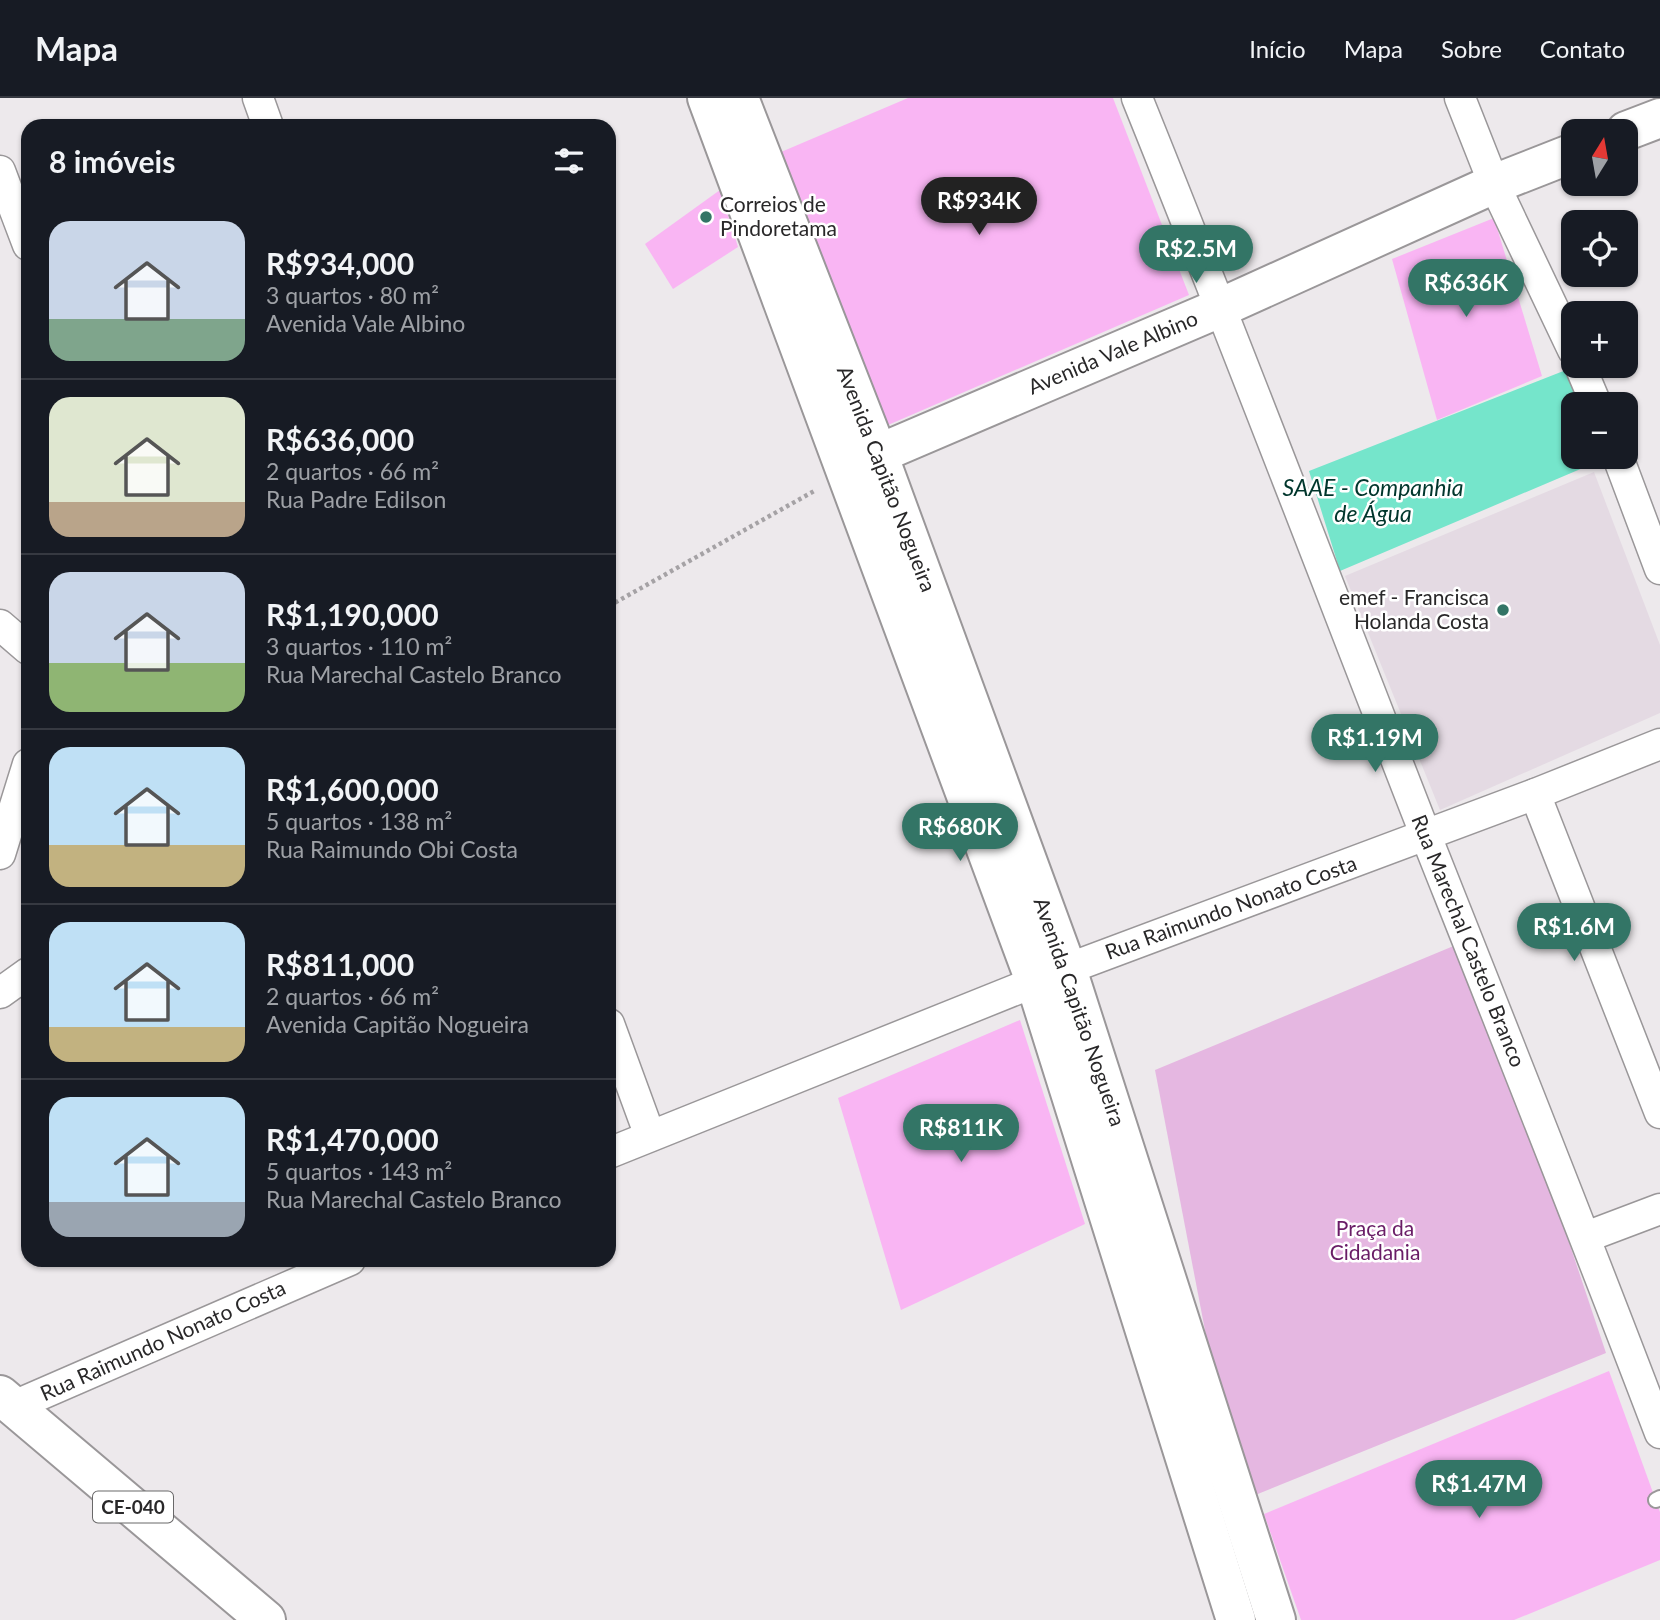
<!DOCTYPE html>
<html lang="pt">
<head>
<meta charset="utf-8">
<style>
	:root { --surface:#171b24; --page:#20242c; --text:#f1f3f6; --muted:#9ea1a6; --line:#363941; --accent:#337566 }
	body { margin:0; font-family:Lato,sans-serif; background:var(--page); color:var(--text); height:100vh; display:flex; flex-direction:column; font-size:26px; white-space:nowrap }
	* { box-sizing:border-box; margin:0 }
	p { font-size:23px; color:var(--muted) }
	.icon { flex:none; width:38px; height:38px; fill:none; stroke:currentColor; stroke-width:2; stroke-linecap:round; stroke-linejoin:round }
	.map { position:relative; flex:1; overflow:hidden }
	.sheet { position:absolute; left:21px; top:21px; width:595px; height:1148px; display:flex; flex-direction:column; background:var(--surface); border-radius:21px; box-shadow:0 2px 5px #0004 }
	.sheet>* { flex:none }
	.needle { width:46px; rotate:11deg }
	.fabs { position:absolute; left:1561px; top:21px; display:grid; gap:14px }
	.fabs a { display:grid; place-items:center; width:77px; height:77px; border-radius:14px; background:var(--surface); box-shadow:0 2px 5px #0004; font-size:35px }
	.price { position:absolute; translate:-50% -60px; padding:0 16px; border-radius:24px; background:var(--accent); color:#fff; font-size:23px; line-height:46px; filter:drop-shadow(0 2px 4px #0008) }
	.price::after { content:''; position:absolute; left:50%; top:42px; width:21px; height:16px; margin-left:-10px; background:inherit; clip-path:polygon(0 0,100% 0,50% 100%) }
	.price.on { background:#222; color:#fff }
	ul { padding:0; list-style:none }
	li { display:flex; align-items:center; gap:21px; height:175px; padding:0 28px }
	li+li { border-top:2px solid var(--line) }
	li span { display:grid; place-items:center; flex:none; width:196px; height:140px; border-radius:21px; color:#555 }
	li>.icon { margin-inline-start:auto }
	span .icon { width:84px; height:84px; fill:#fffc; stroke-width:1 }
	li b { font-size:30px }
	h2 { display:flex; justify-content:space-between; align-items:center; height:84px; padding:0 28px; font-size:30px }
	header { display:flex; align-items:center; gap:42px; box-sizing:border-box; height:98px; padding:0 35px; background:var(--surface); border-bottom:2px solid var(--line) }
	header strong { font-size:33px }
	nav { display:flex; gap:38px; margin-inline-start:auto; font-size:24px }
	.map>svg:first-child { display:block }
	.built { fill:#e4dae3 }
	.green { fill:#e5b7e1 }
	.water { fill:#75e5cb }
	.building { fill:#f9b5f3 }
	.lines { fill:none; stroke-linecap:round; stroke-linejoin:round }
	.service-casing { stroke:#9a9799; stroke-width:18 }
	.minor-casing { stroke:#9a9799; stroke-width:33 }
	.secondary-casing { stroke:#9a9799; stroke-width:42 }
	.trunk-casing { stroke:#9a9799; stroke-width:42 }
	.path { stroke:#a5a2a5; stroke-width:4.5; stroke-dasharray:3.5 3.5; stroke-linecap:butt }
	.service { stroke:#fff; stroke-width:14 }
	.minor { stroke:#fff; stroke-width:30 }
	.secondary { stroke:#fff; stroke-width:38 }
	.trunk { stroke:#fff; stroke-width:38 }
	.poi-dot { fill:#337566; stroke:#fff; stroke-width:2.5 }
	.labels { text-anchor:middle; stroke-width:5; stroke-linejoin:round; paint-order:stroke }
	.shield { fill:#fff; stroke:#696869; stroke-width:2 }
	.shield-label { font-size:19px; font-weight:bold; fill:#292829 }
	.poi-label { font-size:21px; fill:#292829; stroke:#fff; text-anchor:start }
	.street-label { font-size:21px; fill:#292829; stroke:#fff }
	.park-label { font-size:21px; fill:#691c66; stroke:#fff }
	.water-label { font-size:23px; font-style:italic; fill:#00362c; stroke:#fff }
</style>
</head>
<body>
<header>
<strong>Mapa</strong>
<nav><a>Início</a><a>Mapa</a><a>Sobre</a><a>Contato</a></nav>
</header>
<div class="map">
<svg width="1660" height="1522" viewBox="0 0 1660 1522">
	<rect width="100%" height="100%" fill="#ede9ec"/>
	<polygon class="built" points="1594,374 1660,547 1660,615 1440,712 1345,478"/>
	<polygon class="green" points="1468,842 1606,1255 1238,1404 1155,972"/>
	<polygon class="water" points="1566,272 1578,306 1573,306 1573,359 1595,359 1597,364 1340,473 1309,373"/>
	<g class="building">
		<polygon points="908,0 1113,0 1189,197 888,327 774,57"/>
		<polygon points="720,92 738,149 673,191 645,146"/>
		<polygon points="1494,120 1542,278 1437,322 1392,161"/>
		<polygon points="1020,922 1085,1126 901,1212 838,1000"/>
		<polygon points="1609,1273 1660,1414 1660,1462 1514,1522 1301,1522 1264,1416"/>
	</g>
	<g class="lines">
		<defs>
			<polyline id="service" points="1656,1402 1660,1400"/>
			<g id="minor">
				<polyline points="258,0 268,28"/>
				<path d="M1137,0C1236,245 1330,492 1426,738C1505,937 1584,1135 1660,1335"/>
				<polyline points="1460,0 1494,86 1573,252"/>
				<polyline points="0,73 28,147"/>
				<polyline points="1580,268 1596,306"/>
				<polyline points="1618,359 1660,471"/>
				<polyline points="0,527 28,551"/>
				<polyline points="1535,696 1660,1015"/>
				<polyline points="0,756 28,666"/>
				<polyline points="0,895 28,875"/>
				<polyline points="609,926 650,1038"/>
				<polyline points="609,1055 1067,871 1535,696 1660,646"/>
				<polyline points="1586,1139 1660,1111"/>
				<polyline points="14,1308 350,1162"/>
			</g>
			<g id="secondary">
				<polyline points="707,0 1035,883 1236,1522"/>
				<polyline points="739,0 878,356 1067,871 1276,1522"/>
				<polyline points="1626,33 1660,20"/>
				<polyline points="857,368 878,356 1222,209 1494,86 1573,55"/>
			</g>
			<polyline id="trunk" points="0,1297 266,1522"/>
		</defs>
		<use href="#service" class="service-casing"/>
		<use href="#minor" class="minor-casing"/>
		<use href="#secondary" class="secondary-casing"/>
		<use href="#trunk" class="trunk-casing"/>
		<polyline class="path" points="609,508 816,392"/>
		<use href="#service" class="service"/>
		<use href="#minor" class="minor"/>
		<use href="#secondary" class="secondary"/>
		<use href="#trunk" class="trunk"/>
	</g>
	<g class="poi-dot">
		<circle cx="706" cy="119" r="7"/>
		<circle cx="1503" cy="512" r="7"/>
	</g>
	<g class="labels">
		<rect class="shield" x="93" y="1393.5" width="80" height="31" rx="5"/>
		<g class="shield-label">
			<text x="133" y="1416">CE-040</text>
		</g>
		<g class="poi-label">
			<text x="720" y="114">Correios de<tspan x="720" dy="24">Pindoretama</tspan></text>
			<text x="1489" y="507" text-anchor="end">emef - Francisca<tspan x="1489" dy="24">Holanda Costa</tspan></text>
		</g>
		<g class="street-label">
			<text transform="translate(1113 255) rotate(-23)" y="7">Avenida Vale Albino</text>
			<text transform="translate(886 381) rotate(69)" y="7">Avenida Capitão Nogueira</text>
			<text transform="translate(1231 810) rotate(-20)" y="7">Rua Raimundo Nonato Costa</text>
			<text transform="translate(1468 843) rotate(68)" y="7">Rua Marechal Castelo Branco</text>
			<text transform="translate(1079 914) rotate(71)" y="7">Avenida Capitão Nogueira</text>
			<text transform="translate(163 1243) rotate(-24)" y="7">Rua Raimundo Nonato Costa</text>
		</g>
		<g class="park-label">
			<text x="1375" y="1138">Praça da<tspan x="1375" dy="24">Cidadania</tspan></text>
		</g>
		<g class="water-label">
			<text x="1373" y="398">SAAE - Companhia<tspan x="1373" dy="26">de Água</tspan></text>
		</g>
	</g>
</svg>
<div class="fabs">
<a><svg class="needle" viewBox="-14 -14 28 28"><path d="M0-13l5 13h-10z" fill="#e53935"/><path d="M0 13l5-13h-10z" fill="#9ea1a6"/></svg></a>
<a><svg class="icon" aria-label="locate" viewBox="0 0 24 24"><circle cx="12" cy="12" r="6"/><path d="M12 2v4M12 18v4M2 12h4M18 12h4"/></svg></a>
<a>+</a>
<a>−</a>
</div>
<b class="price on" style="left:979px;top:139px">R$934K</b>
<b class="price" style="left:1196px;top:187px">R$2.5M</b>
<b class="price" style="left:1466px;top:221px">R$636K</b>
<b class="price" style="left:1375px;top:676px">R$1.19M</b>
<b class="price" style="left:960px;top:765px">R$680K</b>
<b class="price" style="left:1574px;top:865px">R$1.6M</b>
<b class="price" style="left:961px;top:1066px">R$811K</b>
<b class="price" style="left:1479px;top:1422px">R$1.47M</b>
<section class="sheet">
<h2>8 imóveis<svg class="icon" aria-label="filters" viewBox="0 0 24 24"><path d="M4 7h16M4 17h16"/><circle cx="9" cy="7" r="2"/><circle cx="15" cy="17" r="2"/></svg></h2>
<ul>
<li><span style="background:linear-gradient(#c9d6e8 70%,#7fa58c 0)"><svg class="icon" aria-label="home" viewBox="0 0 24 24"><path d="M3 11l9-7 9 7M6 9v11h12V9"/></svg></span><div><b>R$934,000</b><p>3 quartos · 80 m²</p><p>Avenida Vale Albino</p></div></li>
<li><span style="background:linear-gradient(#dfe7d0 75%,#b9a48a 0)"><svg class="icon" aria-label="home" viewBox="0 0 24 24"><path d="M3 11l9-7 9 7M6 9v11h12V9"/></svg></span><div><b>R$636,000</b><p>2 quartos · 66 m²</p><p>Rua Padre Edilson</p></div></li>
<li><span style="background:linear-gradient(#c9d6e8 65%,#8fb573 0)"><svg class="icon" aria-label="home" viewBox="0 0 24 24"><path d="M3 11l9-7 9 7M6 9v11h12V9"/></svg></span><div><b>R$1,190,000</b><p>3 quartos · 110 m²</p><p>Rua Marechal Castelo Branco</p></div></li>
<li><span style="background:linear-gradient(#bfe0f5 70%,#c2b280 0)"><svg class="icon" aria-label="home" viewBox="0 0 24 24"><path d="M3 11l9-7 9 7M6 9v11h12V9"/></svg></span><div><b>R$1,600,000</b><p>5 quartos · 138 m²</p><p>Rua Raimundo Obi Costa</p></div></li>
<li><span style="background:linear-gradient(#bfe0f5 75%,#c2b280 0)"><svg class="icon" aria-label="home" viewBox="0 0 24 24"><path d="M3 11l9-7 9 7M6 9v11h12V9"/></svg></span><div><b>R$811,000</b><p>2 quartos · 66 m²</p><p>Avenida Capitão Nogueira</p></div></li>
<li><span style="background:linear-gradient(#bfe0f5 75%,#9aa5b1 0)"><svg class="icon" aria-label="home" viewBox="0 0 24 24"><path d="M3 11l9-7 9 7M6 9v11h12V9"/></svg></span><div><b>R$1,470,000</b><p>5 quartos · 143 m²</p><p>Rua Marechal Castelo Branco</p></div></li>
</ul>
</section>
</div>
</body>
</html>
